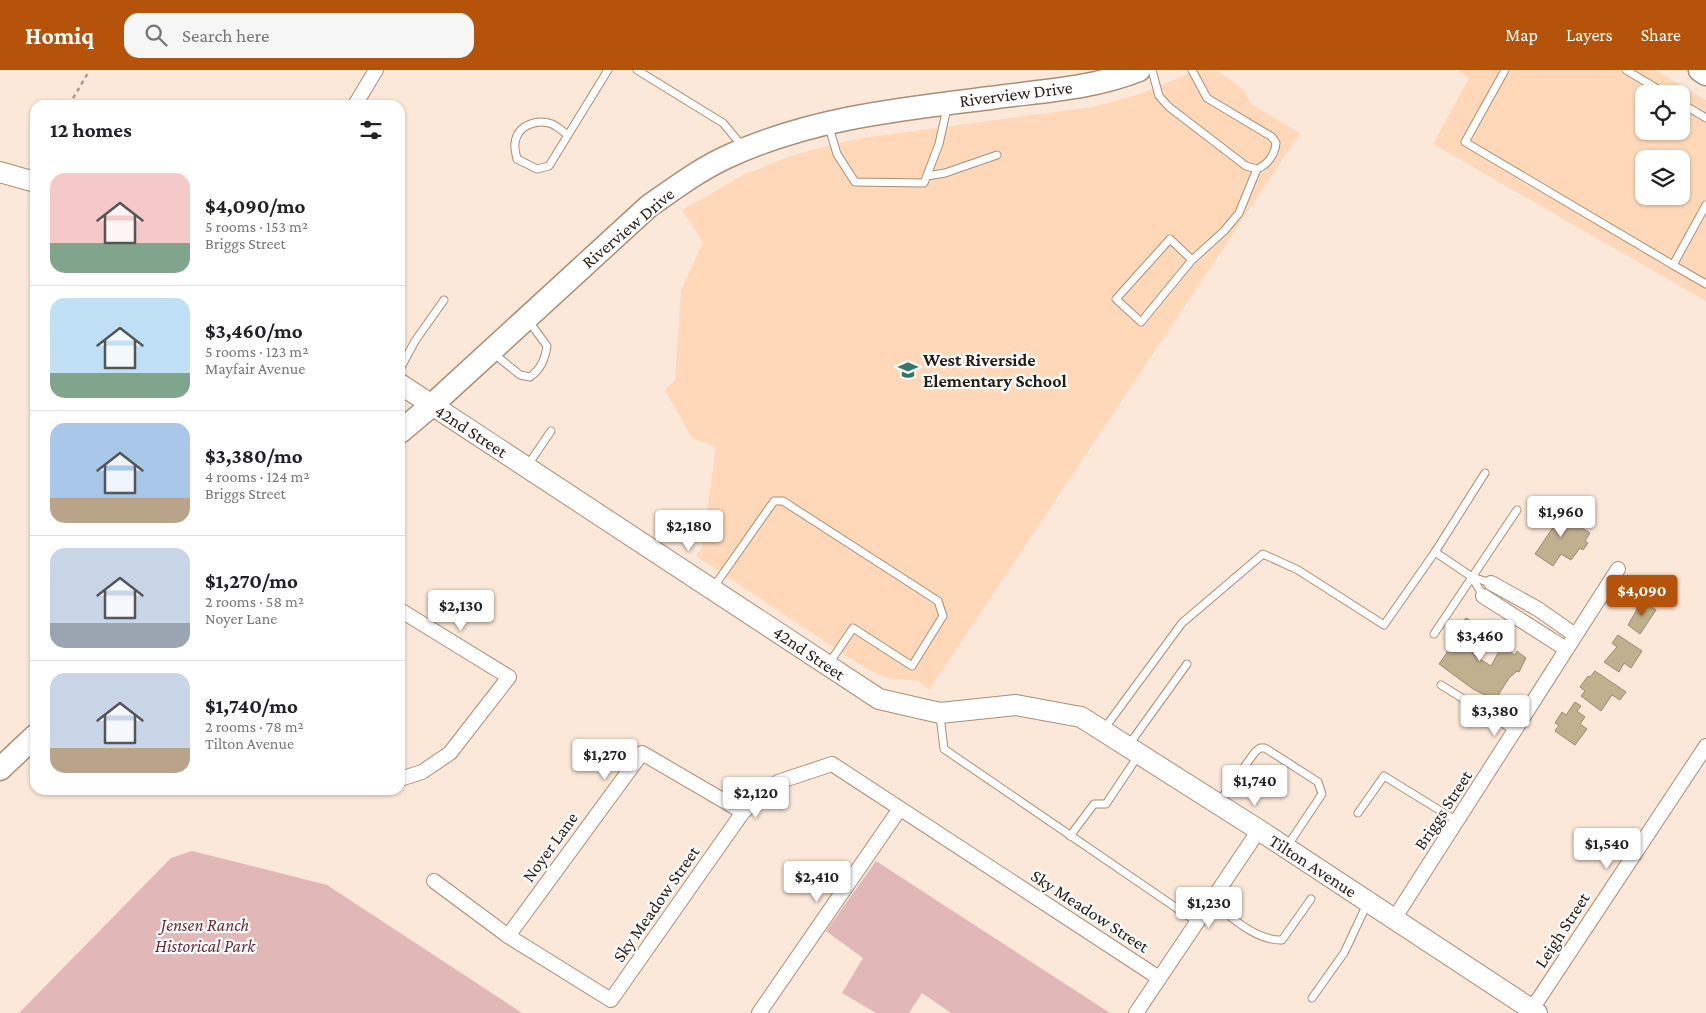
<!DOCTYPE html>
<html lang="en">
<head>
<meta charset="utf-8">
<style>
	:root { --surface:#fff; --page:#f6f6f6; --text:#202124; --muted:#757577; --line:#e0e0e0; --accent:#b45309 }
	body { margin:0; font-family:"Crimson Pro",serif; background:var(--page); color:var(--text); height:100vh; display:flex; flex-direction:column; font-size:19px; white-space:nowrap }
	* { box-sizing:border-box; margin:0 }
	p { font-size:16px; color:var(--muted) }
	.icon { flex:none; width:28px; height:28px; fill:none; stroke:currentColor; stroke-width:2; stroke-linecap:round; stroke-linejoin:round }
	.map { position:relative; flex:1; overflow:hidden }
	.sheet { position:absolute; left:30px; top:30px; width:375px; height:695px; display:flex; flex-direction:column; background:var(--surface); border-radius:15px; box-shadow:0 1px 4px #0004 }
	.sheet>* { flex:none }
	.controls { position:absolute; left:1635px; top:15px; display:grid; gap:10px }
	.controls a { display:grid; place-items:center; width:55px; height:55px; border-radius:10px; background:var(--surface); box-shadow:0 1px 4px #0004; font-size:25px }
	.price { position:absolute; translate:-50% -42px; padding:0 11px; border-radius:5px; background:#fff; color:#222; font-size:16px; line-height:32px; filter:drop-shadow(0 1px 2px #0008) }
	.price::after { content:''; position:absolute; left:50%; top:30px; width:15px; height:11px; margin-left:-8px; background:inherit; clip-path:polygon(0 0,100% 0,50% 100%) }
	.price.active { background:var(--accent); color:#fff }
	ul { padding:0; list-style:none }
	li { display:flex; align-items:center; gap:15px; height:125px; padding:0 20px }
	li+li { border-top:1px solid var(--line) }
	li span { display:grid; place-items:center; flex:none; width:140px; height:100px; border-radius:15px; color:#555 }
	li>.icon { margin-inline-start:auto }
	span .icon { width:60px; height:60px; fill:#fffc; stroke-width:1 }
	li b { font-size:21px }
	h2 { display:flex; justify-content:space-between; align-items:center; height:60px; padding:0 20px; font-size:21px }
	header { display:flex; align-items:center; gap:30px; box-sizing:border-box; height:70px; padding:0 25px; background:var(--accent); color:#fff }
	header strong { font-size:24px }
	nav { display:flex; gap:28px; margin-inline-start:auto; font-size:18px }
	.search { width:350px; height:45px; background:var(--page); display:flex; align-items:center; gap:12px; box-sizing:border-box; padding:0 18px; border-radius:15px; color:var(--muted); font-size:19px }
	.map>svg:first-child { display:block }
	.built { fill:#fed8b9; fill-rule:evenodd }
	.green { fill:#e1b7b8 }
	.building { fill:#c0b08e; stroke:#9a8b6b }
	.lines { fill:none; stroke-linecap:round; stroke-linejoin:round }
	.lane-casing { stroke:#aa8d75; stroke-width:9 }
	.street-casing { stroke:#aa8d75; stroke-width:16 }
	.secondary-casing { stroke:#aa8d75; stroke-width:22 }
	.primary-casing { stroke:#aa8d75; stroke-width:25 }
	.path { stroke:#aa9a8d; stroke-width:2.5; stroke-dasharray:4 4; stroke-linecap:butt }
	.lane { stroke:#fff; stroke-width:7 }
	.street { stroke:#fff; stroke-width:14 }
	.secondary { stroke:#fff; stroke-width:20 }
	.primary { stroke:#fff; stroke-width:22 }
	.labels { text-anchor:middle; stroke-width:4.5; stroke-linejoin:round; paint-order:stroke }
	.street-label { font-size:18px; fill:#271c13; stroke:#fff }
	.poi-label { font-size:18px; font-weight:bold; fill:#271c13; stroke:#fff; text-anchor:start }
	.park-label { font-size:18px; font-style:italic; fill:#6d2931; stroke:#fff }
</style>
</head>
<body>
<header>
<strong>Homiq</strong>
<div class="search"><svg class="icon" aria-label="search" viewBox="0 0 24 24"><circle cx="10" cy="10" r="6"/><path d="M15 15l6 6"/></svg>Search here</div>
<nav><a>Map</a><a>Layers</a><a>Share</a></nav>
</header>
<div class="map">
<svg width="1706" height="943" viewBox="0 0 1706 943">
	<rect width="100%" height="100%" fill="#fbe8d8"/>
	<g class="built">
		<polygon points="1198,0 1218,1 1244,20 1251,34 1300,63 929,620 918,611 886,608 865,598 696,486 702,477 716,377 692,368 665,320 675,310 681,221 703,172 682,140 745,104 794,85 823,77 862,68 1093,37 1137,25"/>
		<path d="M1458,0H1655L1706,30V231L1433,74L1469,8ZM1644,24H1681V61H1644ZM1644,89H1681V126H1644Z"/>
	</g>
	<g class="green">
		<polygon points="192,781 327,815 522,943 19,943 171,788"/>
		<polygon points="876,791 1110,943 951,943 922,923 909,943 876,943 842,923 863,888 826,861"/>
	</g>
	<g class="building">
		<polygon points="1546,436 1590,463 1585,471 1588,473 1583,480 1580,478 1571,490 1561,484 1553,496 1535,484 1554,456 1539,446"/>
		<polygon points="1642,531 1656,540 1640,564 1628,555"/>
		<polygon points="1466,548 1476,554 1473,557 1480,561 1482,557 1490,562 1472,584 1491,596 1504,572 1513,578 1510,582 1515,585 1517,581 1526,588 1519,602 1517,601 1509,608 1495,630 1473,619 1439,594 1451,577 1447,575 1458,562 1456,560"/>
		<polygon points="1618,565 1642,581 1631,598 1624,593 1619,602 1604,592 1617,577 1612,573"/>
		<polygon points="1595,601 1626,622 1620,630 1612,625 1601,641 1581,626 1585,621 1580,617 1588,606 1590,607"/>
		<polygon points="1575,632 1581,636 1577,641 1585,647 1580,654 1587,659 1575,675 1555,661 1559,655 1555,653 1562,642 1566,645"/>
	</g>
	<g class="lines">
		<defs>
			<g id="lane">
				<polyline points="637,0 723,53 743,77"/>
				<path d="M1152,0L1159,26L1169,37L1246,96L1257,99C1267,95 1275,85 1276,73L1272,67L1207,28L1192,0"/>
				<polyline points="1505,0 1465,72 1673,195"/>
				<polyline points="1626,0 1666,24"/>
				<polyline points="1681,33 1706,48"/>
				<polyline points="829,57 837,84 855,112 924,113 939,74 947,38"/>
				<path d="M568,65C563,62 557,56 552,54C536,48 517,56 515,73C514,78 516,84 517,89L537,99L549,96L608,0"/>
				<polyline points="927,106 945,103 997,85"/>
				<polyline points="1706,135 1673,195 1706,214"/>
				<polyline points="1192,190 1141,252 1116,229 1170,169 1192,190 1224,161 1239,143 1257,99"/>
				<path d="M493,283L520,305L530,307C541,299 545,289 547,276L528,250"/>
				<polyline points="400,299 415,271 444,230"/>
				<polyline points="528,395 551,361"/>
				<polyline points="1485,403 1435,482 1472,507 1491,513"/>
				<polyline points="1472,507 1483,526"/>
				<polyline points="713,518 774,431 783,431 938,531 943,546 912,596 853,558 828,595"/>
				<polyline points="1434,564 1517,440"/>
				<polyline points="1441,615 1515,661"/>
				<polyline points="940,646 944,679 1197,852"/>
				<polyline points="1104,659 1182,553 1263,484 1298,500 1384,555 1435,482"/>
				<polyline points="1128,676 1187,594"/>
				<polyline points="1219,732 1255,682 1260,678 1265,678 1318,712 1322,724 1288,775"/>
				<polyline points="1358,743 1384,706 1457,751"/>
				<polyline points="1070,766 1094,734 1106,734 1138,686"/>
				<path d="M1211,831C1231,847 1256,871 1282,870L1311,829"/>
				<polyline points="1312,928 1344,883 1368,832"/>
			</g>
			<g id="street">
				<polyline points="355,35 376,0"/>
				<polyline points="1491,513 1538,539 1575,565"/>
				<polyline points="1483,526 1566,579"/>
				<polyline points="400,540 509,607 450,683 422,702 400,709"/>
				<polyline points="434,811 508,866 611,930 743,742 778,712 832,694 1159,908"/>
				<polyline points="1394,849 1618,499"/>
				<polyline points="508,866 642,683 743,742"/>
				<polyline points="1532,939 1706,676"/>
				<polyline points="759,943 899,740"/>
				<polyline points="1136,943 1259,760"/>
			</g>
			<g id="secondary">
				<polyline points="0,102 35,112"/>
				<polyline points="400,314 879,629 940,643 1016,635 1081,647 1259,760 1537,943"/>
			</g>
			<g id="primary">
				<polyline points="1700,0 1706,4"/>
				<path d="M400,362L432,335L649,136C675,118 700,99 729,86C812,48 901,39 990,28C1040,21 1092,19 1139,0"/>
				<polyline points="0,699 35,666"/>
			</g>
		</defs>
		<use href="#lane" class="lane-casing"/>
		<use href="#street" class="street-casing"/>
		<use href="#secondary" class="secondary-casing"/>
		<use href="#primary" class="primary-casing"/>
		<polyline class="path" points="69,35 88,3"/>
		<use href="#lane" class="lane"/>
		<use href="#street" class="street"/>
		<use href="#secondary" class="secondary"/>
		<use href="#primary" class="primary"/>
	</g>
	<defs>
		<symbol id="school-bare" viewBox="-9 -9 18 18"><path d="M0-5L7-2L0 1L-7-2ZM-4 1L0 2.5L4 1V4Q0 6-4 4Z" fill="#35786a" stroke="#fff" stroke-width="2.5" paint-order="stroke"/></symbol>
	</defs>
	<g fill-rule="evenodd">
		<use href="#school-bare" x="894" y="286" width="28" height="28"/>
	</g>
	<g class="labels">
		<g class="street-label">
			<text transform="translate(1016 24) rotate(-7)" y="6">Riverview Drive</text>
			<text transform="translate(628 158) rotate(-40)" y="6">Riverview Drive</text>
			<text transform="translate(471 361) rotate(33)" y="6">42nd Street</text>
			<text transform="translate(809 583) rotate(34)" y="6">42nd Street</text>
			<text transform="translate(1443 740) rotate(-57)" y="6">Briggs Street</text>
			<text transform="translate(550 777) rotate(-54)" y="6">Noyer Lane</text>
			<text transform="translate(1313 796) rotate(33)" y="6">Tilton Avenue</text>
			<text transform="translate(656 834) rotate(-55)" y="6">Sky Meadow Street</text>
			<text transform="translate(1090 841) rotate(33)" y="6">Sky Meadow Street</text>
			<text transform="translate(1562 860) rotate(-57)" y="6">Leigh Street</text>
		</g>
		<g class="poi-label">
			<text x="923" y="296">West Riverside<tspan x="923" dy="21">Elementary School</tspan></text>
		</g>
		<g class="park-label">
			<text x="205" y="861">Jensen Ranch<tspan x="205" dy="21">Historical Park</tspan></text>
		</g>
	</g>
</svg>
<div class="controls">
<a><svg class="icon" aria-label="locate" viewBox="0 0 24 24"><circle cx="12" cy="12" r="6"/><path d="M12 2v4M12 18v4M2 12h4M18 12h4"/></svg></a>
<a><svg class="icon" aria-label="layers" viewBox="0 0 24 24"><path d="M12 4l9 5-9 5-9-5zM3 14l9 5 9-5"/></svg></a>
</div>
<b class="price" style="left:1561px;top:468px">$1,960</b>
<b class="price" style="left:689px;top:482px">$2,180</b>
<b class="price active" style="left:1642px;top:547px">$4,090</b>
<b class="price" style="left:461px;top:562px">$2,130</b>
<b class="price" style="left:1480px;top:592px">$3,460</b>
<b class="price" style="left:1495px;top:667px">$3,380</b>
<b class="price" style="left:605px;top:711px">$1,270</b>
<b class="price" style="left:1255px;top:737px">$1,740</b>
<b class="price" style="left:756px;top:749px">$2,120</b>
<b class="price" style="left:1607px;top:800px">$1,540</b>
<b class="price" style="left:817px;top:833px">$2,410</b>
<b class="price" style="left:1209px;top:859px">$1,230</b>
<section class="sheet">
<h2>12 homes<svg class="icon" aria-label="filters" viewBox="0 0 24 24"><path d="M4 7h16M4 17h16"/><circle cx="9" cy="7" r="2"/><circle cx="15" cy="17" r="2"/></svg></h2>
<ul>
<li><span style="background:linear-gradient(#f6c9c9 70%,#7fa58c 0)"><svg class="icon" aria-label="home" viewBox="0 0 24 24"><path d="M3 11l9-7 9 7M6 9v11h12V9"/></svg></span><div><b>$4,090/mo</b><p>5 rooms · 153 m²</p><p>Briggs Street</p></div></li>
<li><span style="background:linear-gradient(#bfe0f5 75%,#7fa58c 0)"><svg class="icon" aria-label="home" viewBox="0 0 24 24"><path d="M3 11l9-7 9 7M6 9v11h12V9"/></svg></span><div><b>$3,460/mo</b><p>5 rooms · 123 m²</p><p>Mayfair Avenue</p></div></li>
<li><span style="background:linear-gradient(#a9c7e8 75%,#b9a48a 0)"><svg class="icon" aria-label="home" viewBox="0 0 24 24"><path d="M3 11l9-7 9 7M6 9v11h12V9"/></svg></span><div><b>$3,380/mo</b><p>4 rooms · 124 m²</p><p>Briggs Street</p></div></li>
<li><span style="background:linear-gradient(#c9d6e8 75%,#9aa5b1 0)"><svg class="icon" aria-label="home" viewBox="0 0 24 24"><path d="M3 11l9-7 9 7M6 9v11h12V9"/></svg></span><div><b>$1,270/mo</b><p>2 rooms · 58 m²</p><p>Noyer Lane</p></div></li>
<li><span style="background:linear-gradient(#c9d6e8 75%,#b9a48a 0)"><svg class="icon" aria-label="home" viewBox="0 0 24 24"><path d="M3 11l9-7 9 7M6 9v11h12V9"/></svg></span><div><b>$1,740/mo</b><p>2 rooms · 78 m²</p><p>Tilton Avenue</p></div></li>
</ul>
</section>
</div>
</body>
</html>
